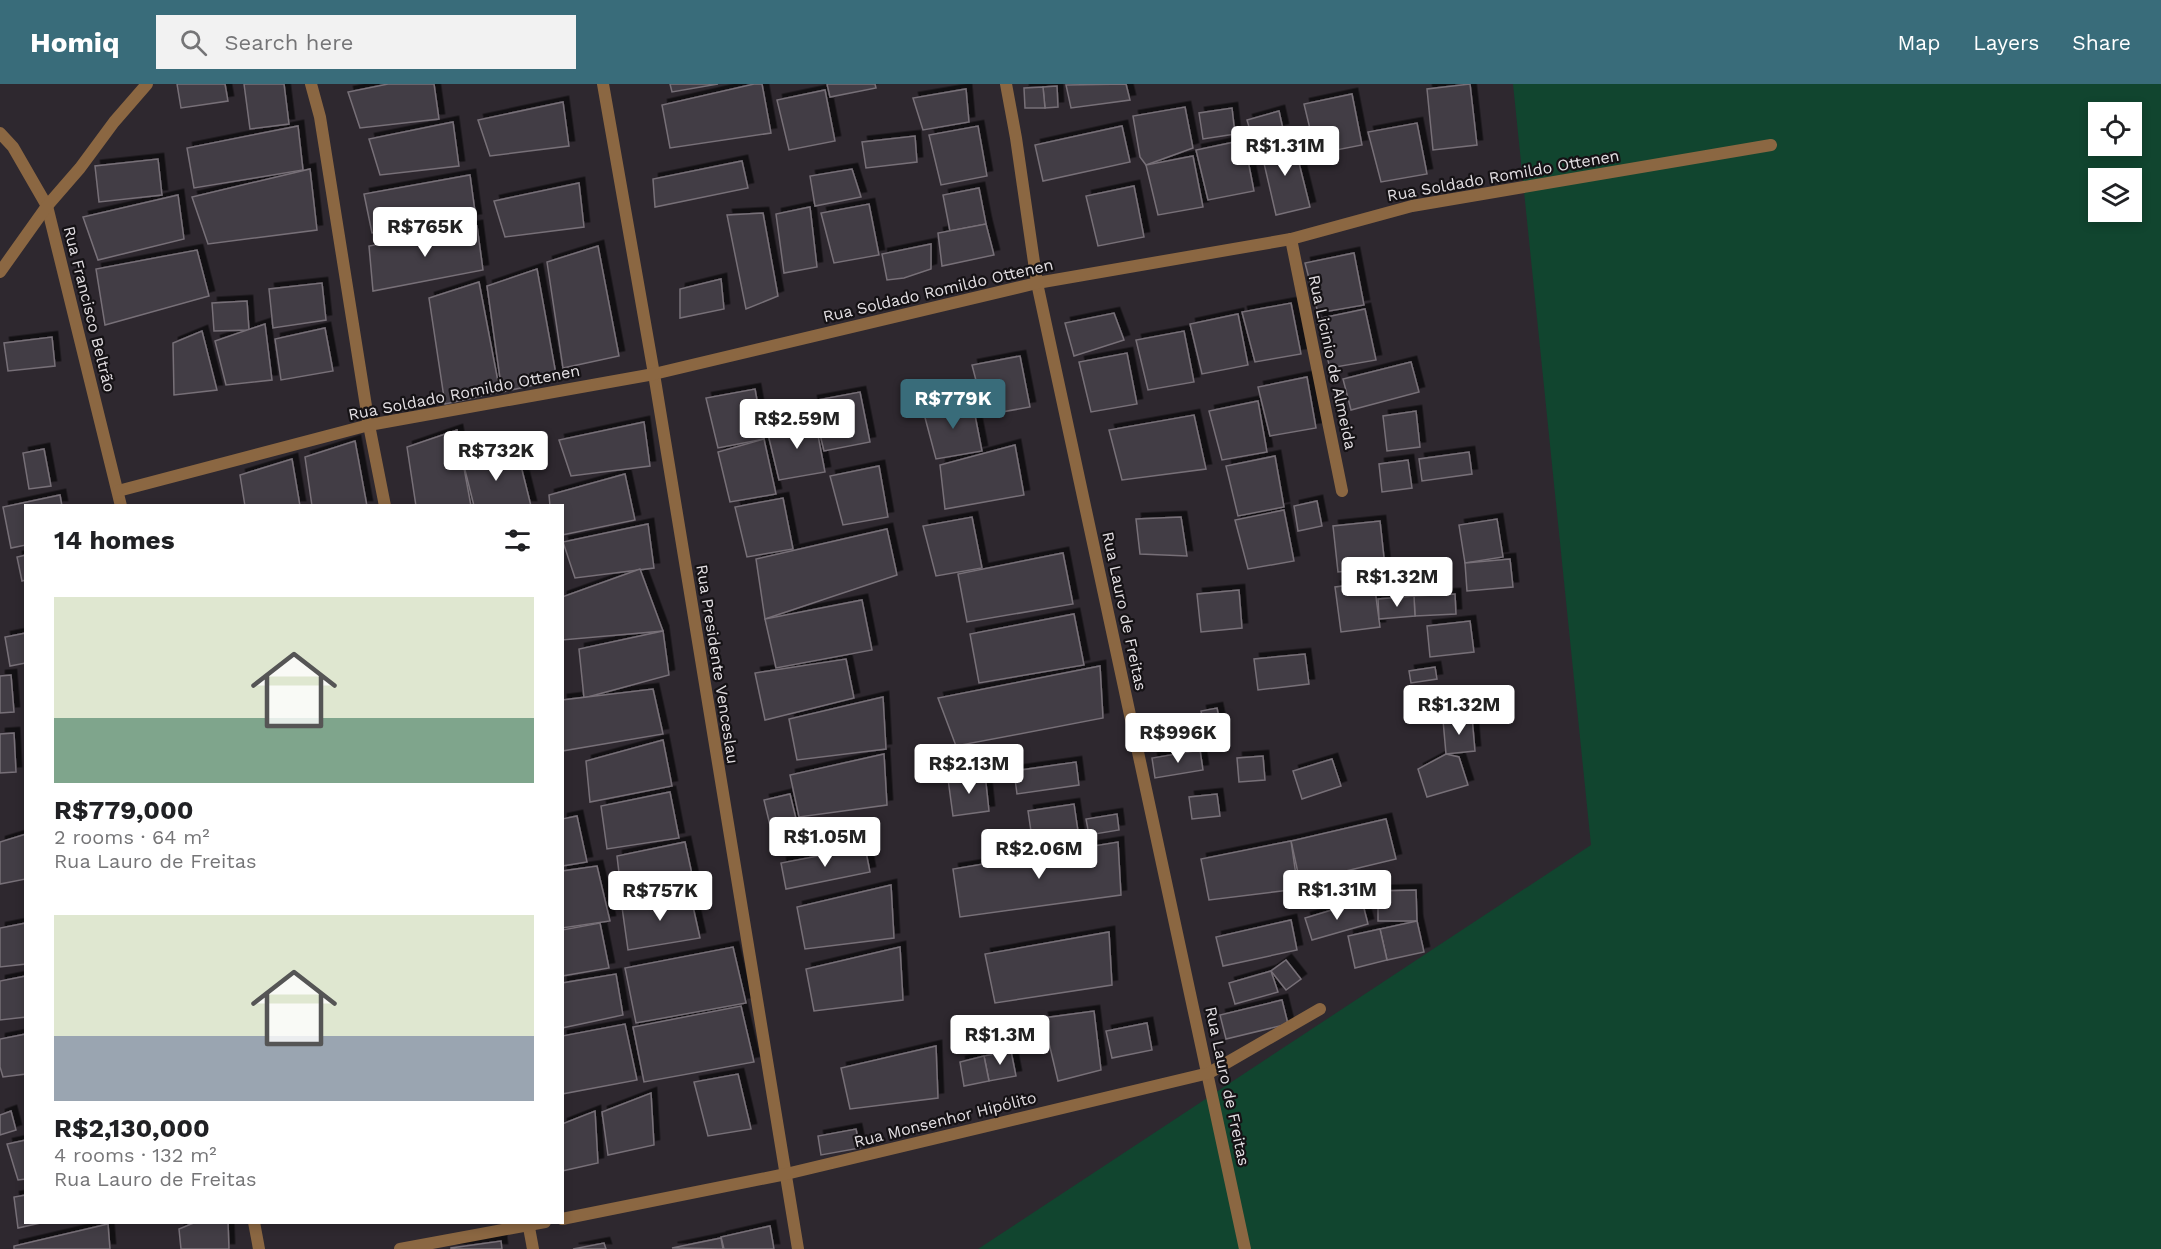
<!DOCTYPE html>
<html lang="en">
<head>
<meta charset="utf-8">
<style>
	:root { --surface:#fff; --page:#f2f2f2; --text:#202124; --muted:#757577; --accent:#396c7a }
	body { margin:0; font-family:"Work Sans",sans-serif; background:var(--page); color:var(--text); height:100vh; display:flex; flex-direction:column; font-size:22px; white-space:nowrap }
	* { box-sizing:border-box; margin:0 }
	p { font-size:20px; color:var(--muted) }
	.icon { flex:none; width:33px; height:33px; fill:none; stroke:currentColor; stroke-width:2; stroke-linecap:round; stroke-linejoin:round }
	.map { position:relative; flex:1; overflow:hidden }
	.drawer { position:absolute; left:24px; top:420px; width:540px; height:720px; display:flex; flex-direction:column; background:var(--surface); border-radius:0px; box-shadow:0 3px 9px #0003 }
	.drawer>* { flex:none }
	.controls { position:absolute; left:2088px; top:18px; display:grid; gap:12px }
	.controls a { display:grid; place-items:center; width:54px; height:54px; border-radius:0px; background:var(--surface); box-shadow:0 3px 9px #0003; font-size:30px }
	.price { position:absolute; translate:-50% -51px; padding:0 14px; border-radius:6px; background:#fff; color:#222; font-size:20px; line-height:39px; filter:drop-shadow(0 2px 3px #0008) }
	.price::after { content:''; position:absolute; left:50%; top:36px; width:18px; height:14px; margin-left:-9px; background:inherit; clip-path:polygon(0 0,100% 0,50% 100%) }
	.price.active { background:var(--accent); color:#fff }
	ul { padding:0; list-style:none }
	li { display:grid; align-content:center; gap:12px; height:318px; padding:0 30px }
	li span { display:grid; place-items:center; height:186px; border-radius:0px; color:#555 }
	li>.icon { margin-inline-start:auto }
	span .icon { width:108px; height:108px; fill:#fffc; stroke-width:1 }
	li b { font-size:26px }
	h2 { display:flex; justify-content:space-between; align-items:center; height:72px; padding:0 30px; font-size:26px }
	header { display:flex; align-items:center; gap:36px; box-sizing:border-box; height:84px; padding:0 30px; background:var(--accent); color:#fff }
	header strong { font-size:28px }
	nav { display:flex; gap:33px; margin-inline-start:auto; font-size:21px }
	.search { width:420px; height:54px; background:var(--page); display:flex; align-items:center; gap:15px; box-sizing:border-box; padding:0 21px; border-radius:0px; color:var(--muted); font-size:22px }
	.map>svg:first-child { display:block }
	.green { fill:#11452f; fill-rule:evenodd }
	.building { fill:#433d44; stroke:#777078; stroke-width:1.5; filter:url(#shadow) }
	.lines { fill:none; stroke-linecap:round; stroke-linejoin:round }
	.street { stroke:#8b6742; stroke-width:12 }
	.labels { text-anchor:middle; stroke-width:4.5; stroke-linejoin:round; paint-order:stroke }
	.street-label { font-size:16px; fill:#e3dfe3; stroke:#151215 }
</style>
</head>
<body>
<header>
<strong>Homiq</strong>
<div class="search"><svg class="icon" aria-label="search" viewBox="0 0 24 24"><circle cx="10" cy="10" r="6"/><path d="M15 15l6 6"/></svg>Search here</div>
<nav><a>Map</a><a>Layers</a><a>Share</a></nav>
</header>
<div class="map">
<svg width="2161" height="1165" viewBox="0 0 2161 1165">
	<defs>
		<filter id="shadow"><feDropShadow dx="5.5" dy="-5.5" stdDeviation="0" flood-color="#0009"/></filter>
	</defs>
	<rect width="100%" height="100%" fill="#2e282f"/>
	<path class="green" d="M1513,0H2161V1165H978L1591,761ZM2098,28H2132V62H2098ZM2098,94H2132V128H2098Z"/>
	<g class="building">
		<polygon points="177,0 225,0 228,17 181,24"/>
		<polygon points="244,0 284,0 289,40 250,45"/>
		<polygon points="388,0 434,0 439,35 360,44 348,8"/>
		<polygon points="670,0 718,0 672,8"/>
		<polygon points="754,0 762,0 771,49 670,64 662,21"/>
		<polygon points="827,0 875,0 876,4 830,13"/>
		<polygon points="1126,0 1130,16 1071,24 1066,1"/>
		<polygon points="1470,0 1477,61 1433,66 1427,5"/>
		<polygon points="1057,2 1058,23 1045,24 1043,3"/>
		<polygon points="1043,3 1045,24 1025,24 1024,4"/>
		<polygon points="966,5 969,38 923,46 913,14"/>
		<polygon points="825,6 835,57 789,66 777,16"/>
		<polygon points="1352,10 1362,61 1316,70 1304,20"/>
		<polygon points="563,18 569,62 490,72 478,36"/>
		<polygon points="1185,23 1193,64 1146,81 1140,73 1133,32"/>
		<polygon points="1232,24 1235,50 1203,55 1199,29"/>
		<polygon points="1279,27 1283,45 1252,53 1247,36"/>
		<polygon points="453,38 459,82 380,91 369,55"/>
		<polygon points="1417,39 1427,90 1381,98 1368,48"/>
		<polygon points="298,42 303,86 194,104 187,64"/>
		<polygon points="978,42 987,92 941,101 929,51"/>
		<polygon points="1122,42 1130,78 1043,97 1035,61"/>
		<polygon points="915,52 917,78 866,84 862,58"/>
		<polygon points="1293,55 1310,123 1276,131 1260,62"/>
		<polygon points="1244,56 1254,107 1208,116 1196,66"/>
		<polygon points="1193,72 1203,123 1158,131 1146,81"/>
		<polygon points="158,75 162,111 99,118 95,82"/>
		<polygon points="742,77 748,104 655,123 653,95"/>
		<polygon points="310,85 317,146 208,160 192,113"/>
		<polygon points="852,85 861,113 815,122 810,92"/>
		<polygon points="470,91 476,135 372,149 364,110"/>
		<polygon points="579,99 584,143 505,153 494,117"/>
		<polygon points="1134,102 1144,153 1098,162 1086,112"/>
		<polygon points="979,104 986,140 950,147 943,111"/>
		<polygon points="178,111 184,155 98,176 83,133"/>
		<polygon points="869,120 879,171 834,179 821,129"/>
		<polygon points="810,123 817,183 784,189 776,130"/>
		<polygon points="763,129 778,212 746,225 727,131"/>
		<polygon points="986,140 994,171 942,182 938,149"/>
		<polygon points="477,142 483,186 373,207 369,162"/>
		<polygon points="931,160 931,185 904,194 887,196 882,170"/>
		<polygon points="598,162 619,272 563,284 547,178"/>
		<polygon points="197,166 209,212 105,241 96,185"/>
		<polygon points="1354,169 1364,221 1318,229 1305,179"/>
		<polygon points="537,185 557,296 502,308 487,202"/>
		<polygon points="721,195 724,225 680,234 680,205"/>
		<polygon points="479,198 500,308 445,320 429,214"/>
		<polygon points="322,199 326,236 273,244 269,205"/>
		<polygon points="247,217 249,246 214,247 212,219"/>
		<polygon points="1291,219 1301,270 1255,278 1242,228"/>
		<polygon points="1365,225 1376,276 1330,284 1317,235"/>
		<polygon points="1114,229 1124,256 1074,272 1065,239"/>
		<polygon points="1238,230 1248,281 1202,290 1190,240"/>
		<polygon points="265,240 272,296 226,301 215,257"/>
		<polygon points="325,244 333,287 281,296 275,255"/>
		<polygon points="202,247 217,306 174,311 173,259"/>
		<polygon points="1184,247 1194,298 1148,306 1136,256"/>
		<polygon points="52,253 55,282 8,287 4,259"/>
		<polygon points="1127,269 1137,320 1091,328 1079,278"/>
		<polygon points="1020,272 1030,323 985,331 972,281"/>
		<polygon points="1411,278 1419,308 1351,326 1343,295"/>
		<polygon points="1307,293 1316,344 1270,352 1258,303"/>
		<polygon points="755,305 764,355 718,364 706,314"/>
		<polygon points="860,308 870,358 824,367 812,317"/>
		<polygon points="972,316 982,367 936,375 923,326"/>
		<polygon points="1258,317 1267,368 1222,376 1209,327"/>
		<polygon points="1416,327 1420,363 1387,367 1383,332"/>
		<polygon points="1194,331 1206,385 1122,396 1109,346"/>
		<polygon points="815,336 825,388 779,396 767,346"/>
		<polygon points="644,338 650,382 571,392 559,356"/>
		<polygon points="457,346 471,422 416,422 407,363"/>
		<polygon points="764,355 776,410 730,418 718,368"/>
		<polygon points="355,357 367,422 312,422 305,373"/>
		<polygon points="1015,361 1024,411 945,425 940,381"/>
		<polygon points="44,365 51,402 29,405 23,369"/>
		<polygon points="1469,368 1472,390 1422,397 1419,375"/>
		<polygon points="1275,372 1284,423 1238,432 1226,382"/>
		<polygon points="462,374 519,374 531,422 474,422"/>
		<polygon points="292,375 300,422 245,422 240,391"/>
		<polygon points="1408,376 1412,404 1382,408 1379,380"/>
		<polygon points="879,382 888,433 843,441 830,392"/>
		<polygon points="625,390 635,436 562,451 562,422 550,422 549,411"/>
		<polygon points="60,411 62,422 26,422 26,461 11,464 3,423"/>
		<polygon points="783,414 793,465 747,473 735,423"/>
		<polygon points="1317,417 1322,442 1298,447 1294,422"/>
		<polygon points="1284,426 1294,477 1248,485 1235,436"/>
		<polygon points="972,433 982,484 936,492 923,442"/>
		<polygon points="1181,433 1187,472 1140,470 1136,435"/>
		<polygon points="1497,435 1503,473 1465,479 1459,441"/>
		<polygon points="1380,437 1385,483 1338,488 1333,442"/>
		<polygon points="648,440 654,484 575,494 563,458"/>
		<polygon points="887,445 897,491 765,535 756,475"/>
		<polygon points="1063,469 1073,520 967,538 958,490"/>
		<polygon points="26,471 26,496 22,497 17,473"/>
		<polygon points="1510,475 1513,503 1467,507 1465,479"/>
		<polygon points="640,485 663,547 562,556 562,513"/>
		<polygon points="1374,498 1380,543 1341,548 1335,503"/>
		<polygon points="1239,506 1242,544 1201,548 1197,510"/>
		<polygon points="1455,510 1456,530 1415,532 1414,512"/>
		<polygon points="1414,512 1415,532 1379,535 1378,515"/>
		<polygon points="862,516 872,566 776,584 765,535"/>
		<polygon points="1074,530 1084,581 979,599 970,550"/>
		<polygon points="1470,537 1474,568 1430,573 1427,542"/>
		<polygon points="663,547 669,591 584,614 579,565"/>
		<polygon points="26,549 26,579 10,582 5,553"/>
		<polygon points="1305,570 1309,600 1258,606 1254,575"/>
		<polygon points="846,575 854,614 765,636 755,589"/>
		<polygon points="1100,582 1103,634 956,662 938,614"/>
		<polygon points="1435,583 1437,595 1411,599 1409,587"/>
		<polygon points="11,591 14,628 0,629 0,592"/>
		<polygon points="653,605 663,650 562,667 562,616"/>
		<polygon points="883,613 886,665 797,676 789,635"/>
		<polygon points="1217,624 1223,653 1207,656 1201,627"/>
		<polygon points="1472,633 1475,667 1446,670 1443,636"/>
		<polygon points="14,649 16,688 0,689 0,650"/>
		<polygon points="663,656 672,702 590,718 586,677"/>
		<polygon points="1200,666 1203,686 1155,694 1152,674"/>
		<polygon points="884,670 887,721 799,733 790,691"/>
		<polygon points="1446,670 1459,673 1468,701 1427,713 1418,685"/>
		<polygon points="1263,672 1265,696 1239,698 1237,674"/>
		<polygon points="1332,675 1341,702 1302,715 1293,687"/>
		<polygon points="1076,678 1079,701 1017,710 1014,687"/>
		<polygon points="985,690 989,727 953,732 948,695"/>
		<polygon points="670,708 679,754 607,765 601,722"/>
		<polygon points="790,710 800,751 774,758 764,716"/>
		<polygon points="1217,710 1220,732 1192,735 1189,713"/>
		<polygon points="1074,720 1079,754 1033,761 1028,727"/>
		<polygon points="1117,730 1119,746 1089,751 1086,735"/>
		<polygon points="577,732 587,778 562,782 562,735"/>
		<polygon points="1386,735 1396,775 1300,798 1291,757"/>
		<polygon points="26,750 26,795 0,800 0,758"/>
		<polygon points="1291,757 1298,805 1209,816 1201,775"/>
		<polygon points="685,758 695,804 622,814 617,772"/>
		<polygon points="1118,758 1121,811 960,833 953,785"/>
		<polygon points="865,763 870,788 786,805 781,779"/>
		<polygon points="597,782 610,837 562,844 562,787"/>
		<polygon points="891,801 894,854 805,865 797,823"/>
		<polygon points="1416,806 1417,837 1378,837 1378,807"/>
		<polygon points="690,809 700,854 628,866 622,823"/>
		<polygon points="1362,817 1368,840 1312,856 1305,834"/>
		<polygon points="1291,836 1297,866 1223,882 1216,853"/>
		<polygon points="1417,837 1424,868 1387,876 1380,845"/>
		<polygon points="26,839 26,880 0,883 0,844"/>
		<polygon points="600,839 609,884 562,892 562,846"/>
		<polygon points="1380,845 1387,876 1355,884 1348,852"/>
		<polygon points="1109,848 1112,901 995,919 985,870"/>
		<polygon points="733,863 746,919 636,939 625,884"/>
		<polygon points="900,863 903,916 814,927 806,885"/>
		<polygon points="1286,876 1301,895 1286,906 1271,887"/>
		<polygon points="1271,887 1278,908 1235,920 1229,899"/>
		<polygon points="616,890 623,931 562,944 562,899"/>
		<polygon points="26,892 26,933 0,936 0,897"/>
		<polygon points="1282,916 1288,940 1226,955 1220,931"/>
		<polygon points="741,922 754,978 644,998 633,943"/>
		<polygon points="1094,927 1101,986 1058,997 1043,934"/>
		<polygon points="1147,939 1152,966 1112,974 1106,947"/>
		<polygon points="625,940 637,996 562,1010 562,952"/>
		<polygon points="26,950 26,990 3,993 0,983 0,955"/>
		<polygon points="936,962 938,1014 850,1025 841,984"/>
		<polygon points="1011,967 1016,992 989,997 984,972"/>
		<polygon points="984,972 989,997 964,1002 960,978"/>
		<polygon points="738,990 751,1045 708,1052 694,998"/>
		<polygon points="651,1009 654,1061 608,1071 602,1028"/>
		<polygon points="11,1027 16,1046 0,1051 0,1031"/>
		<polygon points="595,1027 598,1079 562,1087 562,1040"/>
		<polygon points="856,1045 860,1064 821,1071 818,1052"/>
		<polygon points="26,1056 26,1095 18,1096 7,1060"/>
		<polygon points="26,1111 26,1138 45,1138 18,1144 14,1113"/>
		<polygon points="196,1138 228,1138 229,1165 181,1165 179,1145"/>
		<polygon points="108,1140 110,1165 14,1165 14,1162"/>
		<polygon points="770,1142 774,1165 724,1165 721,1153"/>
		<polygon points="721,1154 723,1165 672,1164"/>
		<polygon points="501,1157 502,1165 451,1165 451,1164"/>
		<polygon points="604,1159 606,1165 573,1165"/>
	</g>
	<g class="lines">
		<g class="street">
			<polyline points="311,0 320,33 369,341 385,422"/>
			<polyline points="603,0 654,290 798,1165"/>
			<polyline points="1006,0 1016,54 1037,199 1245,1165"/>
			<polyline points="0,49 13,63 47,122 121,422"/>
			<polyline points="1291,155 1342,407"/>
			<polyline points="0,188 47,122 80,84 114,38 147,0"/>
			<polyline points="118,407 369,341 654,290 1037,199 1291,155 1412,122 1771,61"/>
			<polyline points="562,1135 786,1090 1209,989 1320,925"/>
			<polyline points="254,1138 259,1165"/>
			<polyline points="528,1138 533,1165"/>
			<polyline points="400,1165 545,1138"/>
		</g>
	</g>
	<g class="labels">
		<g class="street-label">
			<text transform="translate(1503 91) rotate(-10)" y="6">Rua Soldado Romildo Ottenen</text>
			<text transform="translate(938 206) rotate(-13)" y="6">Rua Soldado Romildo Ottenen</text>
			<text transform="translate(90 225) rotate(76)" y="6">Rua Francisco Beltrão</text>
			<text transform="translate(1333 278) rotate(78)" y="6">Rua Licinio de Almeida</text>
			<text transform="translate(464 308) rotate(-11)" y="6">Rua Soldado Romildo Ottenen</text>
			<text transform="translate(1125 527) rotate(78)" y="6">Rua Lauro de Freitas</text>
			<text transform="translate(718 580) rotate(81)" y="6">Rua Presidente Venceslau</text>
			<text transform="translate(1228 1002) rotate(78)" y="6">Rua Lauro de Freitas</text>
			<text transform="translate(945 1035) rotate(-14)" y="6">Rua Monsenhor Hipólito</text>
		</g>
	</g>
</svg>
<div class="controls">
<a><svg class="icon" aria-label="locate" viewBox="0 0 24 24"><circle cx="12" cy="12" r="6"/><path d="M12 2v4M12 18v4M2 12h4M18 12h4"/></svg></a>
<a><svg class="icon" aria-label="layers" viewBox="0 0 24 24"><path d="M12 4l9 5-9 5-9-5zM3 14l9 5 9-5"/></svg></a>
</div>
<b class="price" style="left:1285px;top:93px">R$1.31M</b>
<b class="price" style="left:425px;top:174px">R$765K</b>
<b class="price active" style="left:953px;top:346px">R$779K</b>
<b class="price" style="left:797px;top:366px">R$2.59M</b>
<b class="price" style="left:496px;top:398px">R$732K</b>
<b class="price" style="left:1397px;top:524px">R$1.32M</b>
<b class="price" style="left:1459px;top:652px">R$1.32M</b>
<b class="price" style="left:1178px;top:680px">R$996K</b>
<b class="price" style="left:969px;top:711px">R$2.13M</b>
<b class="price" style="left:825px;top:784px">R$1.05M</b>
<b class="price" style="left:1039px;top:796px">R$2.06M</b>
<b class="price" style="left:1337px;top:837px">R$1.31M</b>
<b class="price" style="left:660px;top:838px">R$757K</b>
<b class="price" style="left:1000px;top:982px">R$1.3M</b>
<section class="drawer">
<h2>14 homes<svg class="icon" aria-label="filters" viewBox="0 0 24 24"><path d="M4 7h16M4 17h16"/><circle cx="9" cy="7" r="2"/><circle cx="15" cy="17" r="2"/></svg></h2>
<ul>
<li><span style="background:linear-gradient(#dfe7d0 65%,#7fa58c 0)"><svg class="icon" aria-label="home" viewBox="0 0 24 24"><path d="M3 11l9-7 9 7M6 9v11h12V9"/></svg></span><div><b>R$779,000</b><p>2 rooms · 64 m²</p><p>Rua Lauro de Freitas</p></div></li>
<li><span style="background:linear-gradient(#dfe7d0 65%,#9aa5b1 0)"><svg class="icon" aria-label="home" viewBox="0 0 24 24"><path d="M3 11l9-7 9 7M6 9v11h12V9"/></svg></span><div><b>R$2,130,000</b><p>4 rooms · 132 m²</p><p>Rua Lauro de Freitas</p></div></li>
</ul>
</section>
</div>
</body>
</html>
